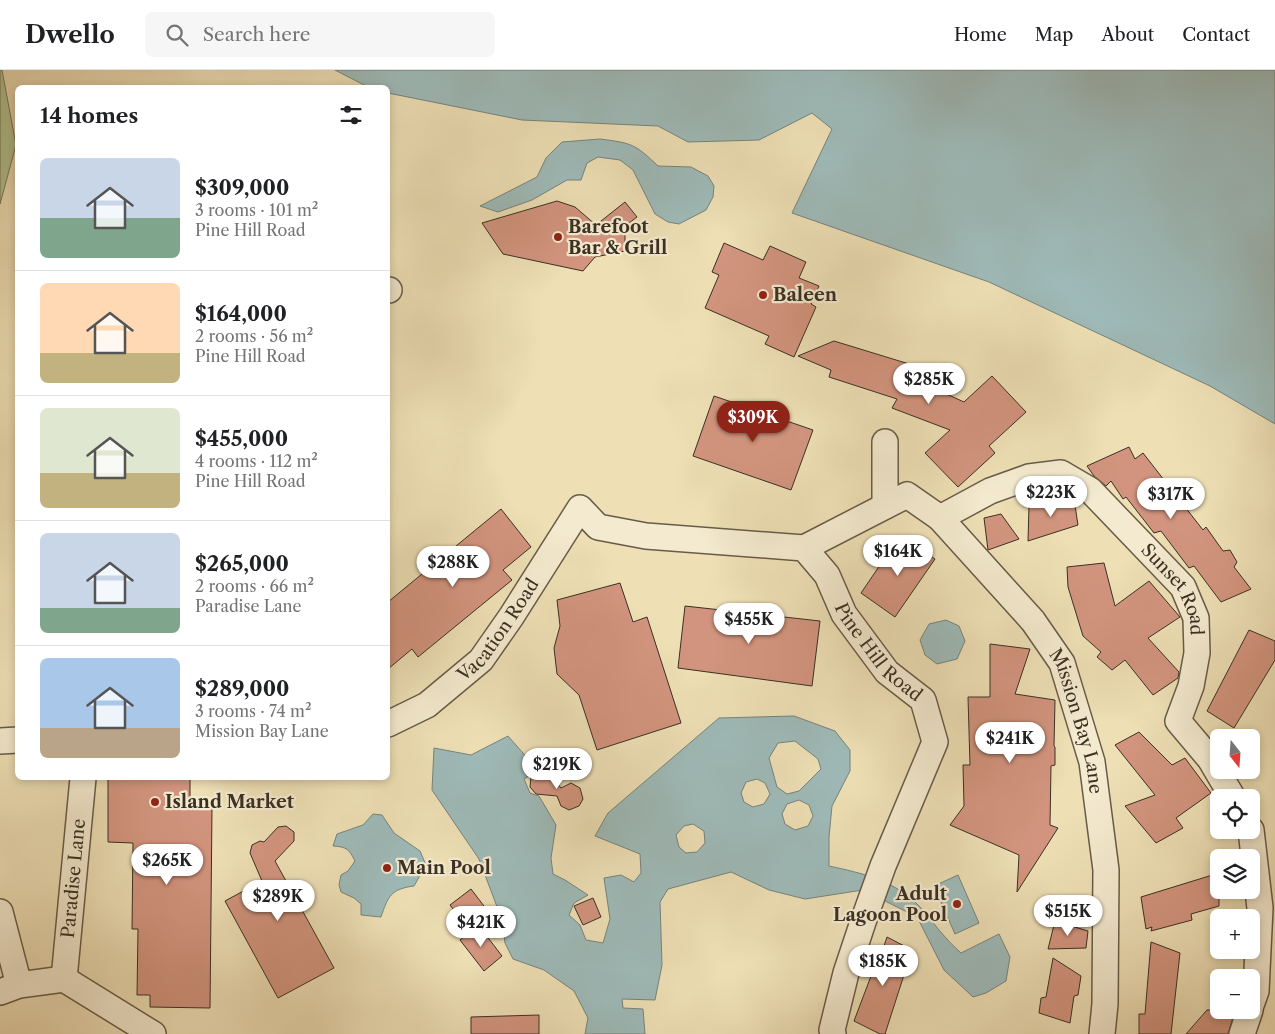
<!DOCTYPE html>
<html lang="en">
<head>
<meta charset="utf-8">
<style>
	:root { --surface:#fff; --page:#f6f6f6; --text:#202124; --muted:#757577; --line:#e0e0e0; --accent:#8f2418 }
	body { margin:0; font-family:"Libre Caslon Text",serif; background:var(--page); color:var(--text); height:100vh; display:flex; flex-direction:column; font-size:19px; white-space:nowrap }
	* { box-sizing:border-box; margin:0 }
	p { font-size:16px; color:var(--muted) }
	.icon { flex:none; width:28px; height:28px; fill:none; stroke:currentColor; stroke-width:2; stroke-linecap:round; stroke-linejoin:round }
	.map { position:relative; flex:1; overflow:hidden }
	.details { position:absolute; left:15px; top:15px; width:375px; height:695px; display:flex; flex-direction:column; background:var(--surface); border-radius:8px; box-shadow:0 2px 8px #0003 }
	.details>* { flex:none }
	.needle { width:32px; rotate:163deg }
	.buttons { position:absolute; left:1210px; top:659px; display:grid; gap:10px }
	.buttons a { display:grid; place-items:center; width:50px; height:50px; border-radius:8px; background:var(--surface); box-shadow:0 2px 8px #0003; font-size:25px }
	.price { position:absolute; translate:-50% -42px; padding:0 11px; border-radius:18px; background:#fff; color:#222; font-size:16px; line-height:32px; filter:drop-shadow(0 1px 2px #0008) }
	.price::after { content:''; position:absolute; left:50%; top:30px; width:15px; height:11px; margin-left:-8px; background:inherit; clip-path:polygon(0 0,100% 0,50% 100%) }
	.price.on { background:var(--accent); color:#fff }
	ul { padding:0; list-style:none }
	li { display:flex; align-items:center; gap:15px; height:125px; padding:0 25px }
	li+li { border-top:1px solid var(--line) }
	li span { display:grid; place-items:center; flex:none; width:140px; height:100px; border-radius:8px; color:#555 }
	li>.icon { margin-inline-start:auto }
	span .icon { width:60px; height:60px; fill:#fffc; stroke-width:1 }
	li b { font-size:21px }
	h2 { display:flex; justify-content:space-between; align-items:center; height:60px; padding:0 25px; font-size:21px }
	header { display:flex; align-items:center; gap:30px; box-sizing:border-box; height:70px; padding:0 25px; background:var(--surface); border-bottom:1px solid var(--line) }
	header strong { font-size:24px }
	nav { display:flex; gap:28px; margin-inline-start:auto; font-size:18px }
	.search { width:350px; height:45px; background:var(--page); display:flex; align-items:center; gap:12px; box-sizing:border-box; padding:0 18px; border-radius:8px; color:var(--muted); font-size:19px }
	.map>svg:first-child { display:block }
	.green { fill:#b3c391; stroke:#767a5a }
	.water { fill:#9ebab8; stroke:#76837d; fill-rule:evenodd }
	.building { fill:#d2947e; stroke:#3a3024 }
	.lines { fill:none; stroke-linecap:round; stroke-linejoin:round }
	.minor-casing { stroke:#675c48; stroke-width:28 }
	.minor { stroke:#f4eacf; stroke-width:25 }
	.poi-dot { fill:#8f2418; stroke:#f4eacf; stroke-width:2 }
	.labels { text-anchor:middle; stroke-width:4.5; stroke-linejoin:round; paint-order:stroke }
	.poi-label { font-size:18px; font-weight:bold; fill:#3a3024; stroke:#f4eacf; text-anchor:start }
	.street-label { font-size:18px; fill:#3a3024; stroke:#f4eacf }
</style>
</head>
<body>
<header>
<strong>Dwello</strong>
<div class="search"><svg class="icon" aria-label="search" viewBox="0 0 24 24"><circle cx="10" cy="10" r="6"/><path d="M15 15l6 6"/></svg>Search here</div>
<nav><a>Home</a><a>Map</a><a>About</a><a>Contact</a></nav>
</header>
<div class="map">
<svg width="1275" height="964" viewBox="0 0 1275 964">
	<rect width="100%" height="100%" fill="#eedfb5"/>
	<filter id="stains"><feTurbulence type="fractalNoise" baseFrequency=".004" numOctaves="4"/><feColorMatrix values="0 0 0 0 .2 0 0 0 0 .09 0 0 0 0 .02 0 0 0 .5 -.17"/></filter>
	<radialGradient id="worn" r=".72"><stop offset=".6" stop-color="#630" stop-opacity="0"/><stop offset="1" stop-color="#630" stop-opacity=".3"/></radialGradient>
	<polygon class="green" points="0,0 2,0 16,75 0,134"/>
	<g class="water">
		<polygon points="335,0 1275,0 1275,354 1210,316 989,212 792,143 832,59 812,43 759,70 688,72 658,56 522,50 388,23 388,18 368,17"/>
		<path d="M600,69C632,73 635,74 658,96L691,97L708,106L714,116L713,127L706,140L679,154L668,152L655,144L633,100L620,90L598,87L587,93L581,110H567L532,130L498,142L480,136L537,107L546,88L562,72Z"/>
		<polygon points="946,550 959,556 965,571 957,589 937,594 925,585 920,570 929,554"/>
		<path d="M794,646L835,661L850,680V701L832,736L829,767V796C862,803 896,811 920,837C934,853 945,869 961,883L999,864L1010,887L1006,911L986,923L973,927L944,900L917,847L863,820L805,829L769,820L731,802L668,819L660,832L662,895L655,930L622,929L623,938L643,939L645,964H585L588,948L574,921L544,900L513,889L505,873L502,850L479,789L432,720L434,678L471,685L508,666L538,700L524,709L530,723L539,726L556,755L551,788L553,804L565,810L588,825L574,833L569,845L580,855L586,870L603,873L610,849L604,808L621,805L634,812L641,803L640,784L595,766L608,743L719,648ZM795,671L818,689L821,699L799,721L787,724L777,717L769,688L778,673ZM757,709L765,713L770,724L764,734L753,737L744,732L741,723L746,712ZM799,730L809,735L813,746L808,756L795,760L785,754L782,744L787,734ZM693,754L704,761L705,773L697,782L686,783L679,777L676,765L684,756Z"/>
		<path d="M373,744L382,745L394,763L420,781L426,795L414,816C391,819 388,826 381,847L361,845V834L354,828L341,822L339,815L341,805L348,801L355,791C349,779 347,777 333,776L337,764L363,755Z"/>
		<polygon points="958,805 979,853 955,864 934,816"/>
	</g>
	<g class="building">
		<polygon points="557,131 575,137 596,155 625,132 637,147 625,156 625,181 595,187 583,201 503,184 482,153"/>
		<polygon points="724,173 763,190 770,176 806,192 799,208 819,216 811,234 816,237 794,287 765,274 769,266 705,238 719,205 712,202"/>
		<polygon points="834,271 919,297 911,308 964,332 992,306 1026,342 989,376 995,383 958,417 925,383 950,360 892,338 897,329 829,307 831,300 798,286"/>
		<polygon points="714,326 813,360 791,420 693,386"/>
		<polygon points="1129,377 1135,389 1143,383 1203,460 1206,457 1223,481 1230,480 1237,492 1234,497 1251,519 1221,532 1194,496 1189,498 1161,461 1154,463 1126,427 1123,429 1111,411 1106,416 1094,406 1087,396"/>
		<polygon points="1074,429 1078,455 1028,471 1029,436 1046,431 1052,435"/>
		<polygon points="501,439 531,477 503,500 512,510 418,587 412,579 388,599 388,532"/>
		<polygon points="1001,444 1019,469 988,480 984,448"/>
		<polygon points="907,470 935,489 895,547 861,523 895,473"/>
		<polygon points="1104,493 1115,536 1149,511 1180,547 1148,568 1179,602 1178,608 1153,625 1125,590 1112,600 1097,587 1101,582 1083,566 1068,517 1067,497"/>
		<polygon points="620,513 633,552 647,547 681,653 597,680 579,625 557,604 554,578 560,556 557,530"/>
		<polygon points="685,536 820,551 812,616 678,598"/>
		<polygon points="1249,560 1275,571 1275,590 1234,658 1207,641"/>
		<polygon points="990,574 1030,579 1015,624 1055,630 1054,676 1055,677 1055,695 1051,696 1050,755 1058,758 1017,822 1019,785 950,755 964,736 963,695 970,695 968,627 990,627"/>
		<polygon points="1139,662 1172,695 1185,688 1211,723 1176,748 1183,758 1156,773 1125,736 1155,725 1115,675"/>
		<polygon points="538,702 547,702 561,718 571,713 580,718 583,729 579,736 569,740 561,736 557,726 536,724 530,717 531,707"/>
		<polygon points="108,708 190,708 190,738 212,738 210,938 150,937 150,925 137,925 138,859 132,859 133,773 108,772"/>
		<polygon points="286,756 294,762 294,771 275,791 334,898 278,928 225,831 262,811 250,783 252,775 260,771 264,772 278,757"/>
		<polygon points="1219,803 1219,836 1191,844 1192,850 1151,861 1152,857 1146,859 1141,827"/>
		<polygon points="471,819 490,844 468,859 450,835"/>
		<polygon points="593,828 601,847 583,855 574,836"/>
		<polygon points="1055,851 1088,861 1086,878 1048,879"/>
		<polygon points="479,856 502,886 484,901 460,870"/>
		<polygon points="887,867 912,880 885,964 880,964 854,951 871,906 868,905 874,887 880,888"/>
		<polygon points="1151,872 1180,883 1171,964 1139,964 1139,944 1145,944"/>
		<polygon points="1053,888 1081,906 1078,925 1074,926 1070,953 1039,943 1041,928 1046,927"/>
		<polygon points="1207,940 1230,940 1234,944 1228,964 1186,964"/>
		<polygon points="539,945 539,964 471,964 471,947"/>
	</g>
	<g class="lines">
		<defs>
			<g id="minor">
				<polyline points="388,220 389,220"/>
				<polyline points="885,372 885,436"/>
				<path id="s1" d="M940,448L990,421L1029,407L1061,403L1090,420L1183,517L1196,548L1197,583L1191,616L1178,651L1210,689L1233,728"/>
				<path id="s2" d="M804,478L907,425L940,448L1033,551L1062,593L1092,692L1106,800L1105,934L1102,964"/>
				<path id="s3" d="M388,654L427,635L481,590L511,547L580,438L598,457L646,466L804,478L827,505L844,544L887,602L923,630L935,672L883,796L864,849L846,903L832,960L833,964"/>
				<polyline points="0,671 18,670"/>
				<polyline points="1251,760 1260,838 1256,921 1251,935"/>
				<polyline points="0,842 19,915"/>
				<path id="s4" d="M64,909L83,708"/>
				<polyline points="64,909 153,964"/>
				<polyline points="0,922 19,915 64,909"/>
				<polyline points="1242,964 1250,940"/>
			</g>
		</defs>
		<use href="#minor" class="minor-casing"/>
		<use href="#minor" class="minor"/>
	</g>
	<g class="poi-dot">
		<circle cx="558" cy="167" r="5"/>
		<circle cx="763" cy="225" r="5"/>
		<circle cx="155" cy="732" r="5"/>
		<circle cx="387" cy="798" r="5"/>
		<circle cx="957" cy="834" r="5"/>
	</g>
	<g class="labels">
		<g class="poi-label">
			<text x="568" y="163">Barefoot<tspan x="568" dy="21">Bar &amp; Grill</tspan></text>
			<text x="773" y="231">Baleen</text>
			<text x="165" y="738">Island Market</text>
			<text x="397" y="804">Main Pool</text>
			<text x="947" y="830" text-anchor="end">Adult<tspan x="947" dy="21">Lagoon Pool</tspan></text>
		</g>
		<g class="street-label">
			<text dy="6" stroke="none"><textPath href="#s1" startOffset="296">Sunset Road</textPath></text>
			<text dy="6" stroke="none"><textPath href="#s3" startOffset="148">Vacation Road</textPath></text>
			<text dy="6" stroke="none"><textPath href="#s3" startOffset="658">Pine Hill Road</textPath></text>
			<text dy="6" stroke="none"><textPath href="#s2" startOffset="406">Mission Bay Lane</textPath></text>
			<text dy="6" stroke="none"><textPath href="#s4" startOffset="101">Paradise Lane</textPath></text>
		</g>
	</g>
	<rect width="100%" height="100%" filter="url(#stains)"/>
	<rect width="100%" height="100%" fill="url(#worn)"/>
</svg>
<div class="buttons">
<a><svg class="needle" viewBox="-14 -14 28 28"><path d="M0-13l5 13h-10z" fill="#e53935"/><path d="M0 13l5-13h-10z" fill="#757577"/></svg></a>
<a><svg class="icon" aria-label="locate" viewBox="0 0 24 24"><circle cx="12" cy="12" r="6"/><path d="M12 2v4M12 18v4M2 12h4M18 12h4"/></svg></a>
<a><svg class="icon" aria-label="layers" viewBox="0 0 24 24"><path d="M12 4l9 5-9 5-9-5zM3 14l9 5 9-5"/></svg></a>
<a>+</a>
<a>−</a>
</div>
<b class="price" style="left:929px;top:335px">$285K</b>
<b class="price on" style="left:753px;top:373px">$309K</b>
<b class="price" style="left:1051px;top:448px">$223K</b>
<b class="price" style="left:1171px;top:450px">$317K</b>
<b class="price" style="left:898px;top:507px">$164K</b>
<b class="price" style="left:453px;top:518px">$288K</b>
<b class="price" style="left:749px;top:575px">$455K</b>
<b class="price" style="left:1010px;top:694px">$241K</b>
<b class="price" style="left:557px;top:720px">$219K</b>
<b class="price" style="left:167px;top:816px">$265K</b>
<b class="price" style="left:278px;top:852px">$289K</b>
<b class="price" style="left:1068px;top:867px">$515K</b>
<b class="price" style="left:481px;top:878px">$421K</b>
<b class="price" style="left:883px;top:917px">$185K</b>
<section class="details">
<h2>14 homes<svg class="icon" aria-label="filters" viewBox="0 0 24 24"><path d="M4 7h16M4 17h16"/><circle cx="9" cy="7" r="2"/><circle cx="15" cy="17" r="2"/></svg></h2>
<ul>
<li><span style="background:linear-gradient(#c9d6e8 60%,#7fa58c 0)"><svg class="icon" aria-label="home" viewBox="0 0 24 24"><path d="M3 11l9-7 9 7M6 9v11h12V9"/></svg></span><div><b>$309,000</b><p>3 rooms · 101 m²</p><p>Pine Hill Road</p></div></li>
<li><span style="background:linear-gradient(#ffd9b3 70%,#c2b280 0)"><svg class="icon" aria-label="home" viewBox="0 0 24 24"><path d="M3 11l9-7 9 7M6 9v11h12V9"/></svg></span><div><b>$164,000</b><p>2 rooms · 56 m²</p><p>Pine Hill Road</p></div></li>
<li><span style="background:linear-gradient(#dfe7d0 65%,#c2b280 0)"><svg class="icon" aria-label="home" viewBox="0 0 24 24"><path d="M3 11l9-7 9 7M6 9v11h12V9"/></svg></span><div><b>$455,000</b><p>4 rooms · 112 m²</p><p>Pine Hill Road</p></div></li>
<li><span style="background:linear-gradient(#c9d6e8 75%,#7fa58c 0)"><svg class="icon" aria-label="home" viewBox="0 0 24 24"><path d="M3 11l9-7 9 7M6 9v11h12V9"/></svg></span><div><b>$265,000</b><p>2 rooms · 66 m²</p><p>Paradise Lane</p></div></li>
<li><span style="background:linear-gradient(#a9c7e8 70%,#b9a48a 0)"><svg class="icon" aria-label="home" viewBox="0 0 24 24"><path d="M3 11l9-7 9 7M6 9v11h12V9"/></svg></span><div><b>$289,000</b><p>3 rooms · 74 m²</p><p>Mission Bay Lane</p></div></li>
</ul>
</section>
</div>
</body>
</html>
